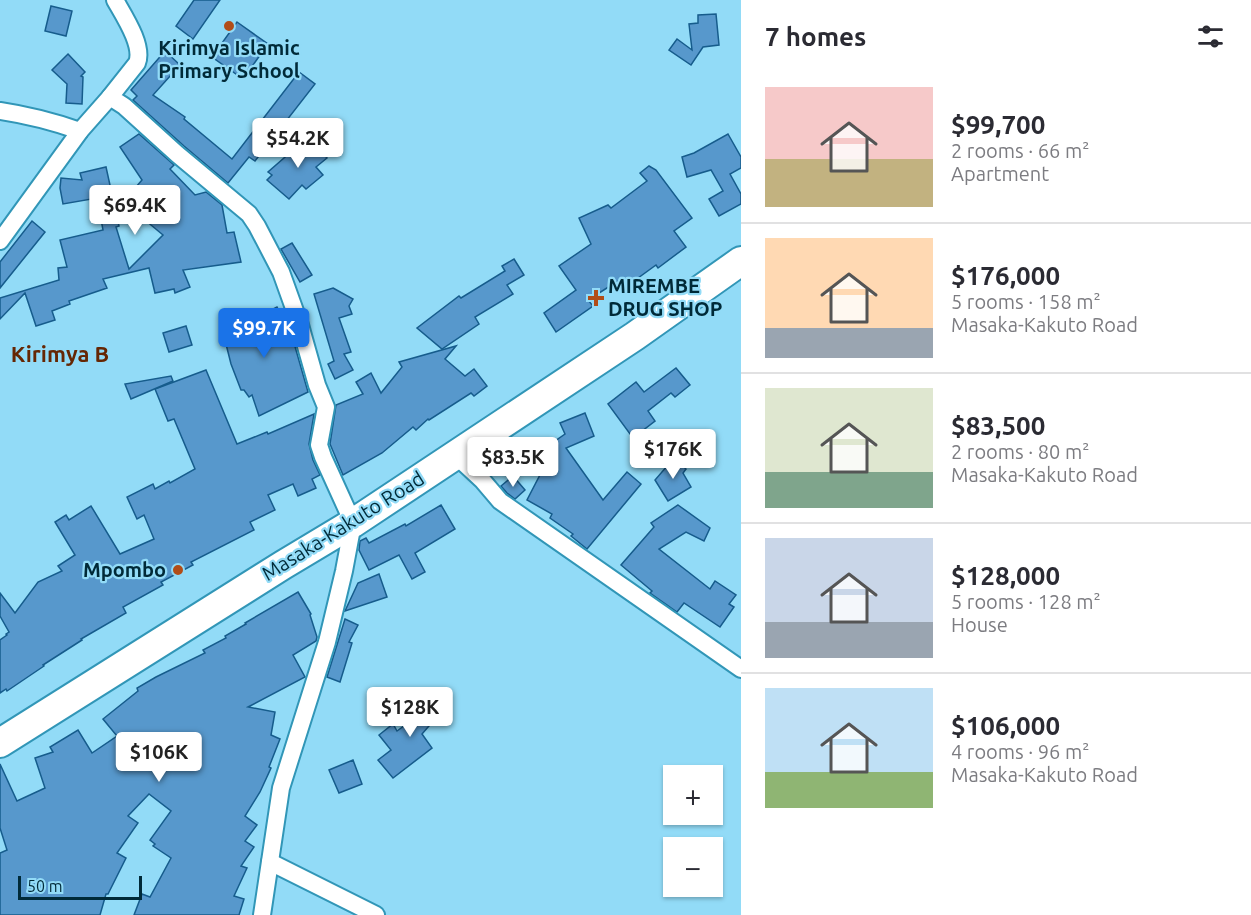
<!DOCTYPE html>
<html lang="en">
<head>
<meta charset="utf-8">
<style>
	:root { --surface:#fff; --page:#f2f2f3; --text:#2b2b33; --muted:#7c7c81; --line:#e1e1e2; --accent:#1a73e8 }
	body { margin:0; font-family:Ubuntu,sans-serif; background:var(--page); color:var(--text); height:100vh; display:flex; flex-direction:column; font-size:22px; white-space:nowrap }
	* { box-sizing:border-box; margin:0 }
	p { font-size:20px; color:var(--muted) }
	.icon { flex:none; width:33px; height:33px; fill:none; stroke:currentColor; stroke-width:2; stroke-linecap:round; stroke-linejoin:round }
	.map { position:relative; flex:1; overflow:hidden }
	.panel { display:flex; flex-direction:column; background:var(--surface); width:510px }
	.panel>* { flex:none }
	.controls { position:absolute; left:663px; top:765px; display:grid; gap:12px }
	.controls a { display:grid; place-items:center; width:60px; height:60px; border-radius:0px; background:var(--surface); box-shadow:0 2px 4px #0004; font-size:30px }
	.scale { position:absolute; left:18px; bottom:15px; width:124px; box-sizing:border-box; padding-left:6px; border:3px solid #002a38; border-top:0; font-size:16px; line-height:21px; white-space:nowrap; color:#002a38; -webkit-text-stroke:4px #92dbf7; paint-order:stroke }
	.price { position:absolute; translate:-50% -51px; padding:0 14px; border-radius:6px; background:#fff; color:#222; font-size:20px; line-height:39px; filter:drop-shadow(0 2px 3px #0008) }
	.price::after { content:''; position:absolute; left:50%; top:36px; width:18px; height:14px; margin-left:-9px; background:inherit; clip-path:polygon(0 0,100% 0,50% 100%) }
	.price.selected { background:var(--accent); color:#fff }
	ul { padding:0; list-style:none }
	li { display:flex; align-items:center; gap:18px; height:150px; padding:0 24px }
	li+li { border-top:2px solid var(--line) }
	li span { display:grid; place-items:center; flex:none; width:168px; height:120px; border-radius:0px; color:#555 }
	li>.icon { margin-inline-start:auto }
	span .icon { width:72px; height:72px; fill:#fffc; stroke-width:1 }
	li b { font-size:26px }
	h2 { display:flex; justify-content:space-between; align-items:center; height:72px; padding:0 24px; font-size:26px }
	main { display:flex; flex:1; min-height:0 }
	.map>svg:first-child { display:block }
	.building { fill:#5798cc; stroke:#165c8c; stroke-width:1.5 }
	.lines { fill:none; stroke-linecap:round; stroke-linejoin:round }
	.minor-casing { stroke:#3196b7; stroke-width:20 }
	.trunk-casing { stroke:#3196b7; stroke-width:32 }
	.minor { stroke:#fff; stroke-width:16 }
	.trunk { stroke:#fff; stroke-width:28 }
	.poi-dot { fill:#b14d18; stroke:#92dbf7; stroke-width:2 }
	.labels { text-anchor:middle; stroke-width:4.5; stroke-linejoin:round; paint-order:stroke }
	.poi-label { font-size:20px; font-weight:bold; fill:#002a38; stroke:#92dbf7 }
	.street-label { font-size:20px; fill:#002a38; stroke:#92dbf7 }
	.quarter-label { font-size:22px; font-weight:bold; fill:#652603; stroke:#92dbf7 }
</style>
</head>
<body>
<main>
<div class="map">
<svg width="741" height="915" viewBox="0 0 741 915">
	<rect width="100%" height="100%" fill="#92dbf7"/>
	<g class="building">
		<polygon points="194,0 220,0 193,39 176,26"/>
		<polygon points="51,6 72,11 66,36 45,31"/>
		<polygon points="716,14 719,45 703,47 691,65 669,50 677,39 692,50 689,24 698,23 698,15"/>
		<polygon points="237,22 268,44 243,79 212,57"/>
		<polygon points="165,51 180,65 153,95 185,117 184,119 232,159 299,72 315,84 255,161 249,157 228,183 184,146 133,100 137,96 131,90"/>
		<polygon points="68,54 85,72 81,76 83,77 82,104 66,103 67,84 52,70"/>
		<polygon points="139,134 174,165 170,169 195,195 206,192 222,205 227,233 234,232 241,262 183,270 190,287 175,293 174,289 155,293 149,268 103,279 107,288 69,301 70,304 52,311 55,320 36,326 25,293 0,319 0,298 59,280 58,268 67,267 60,240 103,230 97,198 63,204 60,188 61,178 82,180 80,173 106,167 119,226 116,227 129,269 163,235 145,220 157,206 136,187 142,180 120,147"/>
		<polygon points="728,134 741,157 741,168 730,174 741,194 741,204 719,216 709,199 723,191 711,170 687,177 682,157 694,153"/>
		<polygon points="308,137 327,158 316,167 323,175 306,189 302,185 289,199 267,180 272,175 268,172"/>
		<polygon points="649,166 656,170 692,218 674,231 686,247 658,268 656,265 627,286 621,279 588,300 593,306 556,332 544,313 576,290 559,266 591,244 579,218 608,205 611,208 647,181 640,173"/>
		<polygon points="32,221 45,232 0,288 0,262"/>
		<polygon points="292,243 312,275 300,282 281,249"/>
		<polygon points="514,259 524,275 507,285 513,294 475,317 479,324 442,349 417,328 459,296 461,298 505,271 502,266"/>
		<polygon points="333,288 353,299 349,306 352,314 339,318 351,352 344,354 353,370 335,379 328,364 334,361 314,294"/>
		<polygon points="277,307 288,328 294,343 308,392 259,416 252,395 249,397 244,390 241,390 231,364 225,340 224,340 223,312 247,312 248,322"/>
		<polygon points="186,326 192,345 169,352 163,333"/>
		<polygon points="456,346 445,359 465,376 474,369 487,386 474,396 471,393 429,420 428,419 416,430 413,427 382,453 343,475 330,444 336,405 363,394 356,382 371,373 381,393 402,367 399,362"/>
		<polygon points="676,368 690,385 675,397 671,393 648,411 655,421 633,438 608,404 636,382 644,392"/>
		<polygon points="206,370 237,444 267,432 268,434 314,414 309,444 313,460 320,475 312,479 316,488 298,496 293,484 268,495 275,510 250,522 254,530 191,562 193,565 161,582 163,585 123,607 126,613 81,639 82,640 43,665 44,666 7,691 6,689 0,693 0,640 7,635 6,634 9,632 0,616 0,593 15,613 38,582 62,571 58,566 75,555 55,522 66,515 69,520 91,506 120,554 154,539 144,515 137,519 127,497 153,484 155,489 169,481 170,483 195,469 174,419 168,421 155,389"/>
		<polygon points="171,376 173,381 131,399 125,384"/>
		<polygon points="585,413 594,436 566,448 603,500 627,472 641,484 587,549 571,536 573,534 550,518 552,514 527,500 544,467 535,455 565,434 560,423"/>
		<polygon points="674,458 686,469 683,473 691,487 668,501 655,480"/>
		<polygon points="513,476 525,490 515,499 507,493 501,486"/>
		<polygon points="441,505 455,529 415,553 425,572 412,579 399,555 369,570 359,550 360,541 366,538 369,543 405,524 406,526"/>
		<polygon points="678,505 710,528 704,541 686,532 659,549 710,589 715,581 736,595 729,604 734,607 720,627 684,603 677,612 650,593 652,591 621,565 654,527 651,523"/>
		<polygon points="379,574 387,597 345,611 358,583"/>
		<polygon points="298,592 311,614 310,615 317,637 316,641 293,655 305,677 248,707 275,712 271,735 280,739 269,767 271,768 260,792 245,816 257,825 245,841 254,847 241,866 247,868 234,896 244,899 239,915 134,915 142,894 150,897 171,858 153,846 155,844 150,840 171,811 149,794 128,816 138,823 117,853 126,858 108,894 106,894 100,915 0,915 0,853 7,850 0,828 0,764 17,801 45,788 35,758 53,752 50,747 78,730 92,753 117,736 103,719 138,691 137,688 156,677 205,653 203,650 226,638 225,636 246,624 245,623"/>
		<polygon points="345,619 358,625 349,642 352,643 340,682 327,677"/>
		<polygon points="435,693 448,704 422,734 432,748 393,778 378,760 391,750 379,735 393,724 397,731 416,717"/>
		<polygon points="353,760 362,784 339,793 329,770"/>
	</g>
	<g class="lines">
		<defs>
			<g id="minor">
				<path d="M115,0C124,16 144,46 137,63L110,97L124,106L177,154L249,214L257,226L281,272L300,325L317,385L326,407L319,445L323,457L353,523L344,571L327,642L281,788L262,915"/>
				<path d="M0,111C27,115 54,122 80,131"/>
				<polyline points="0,241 80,131 110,97"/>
				<polyline points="455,455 483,481 500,501 741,669"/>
				<polyline points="270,862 376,915"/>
			</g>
			<polyline id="trunk" points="0,743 283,565 353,523 635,336 741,261"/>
		</defs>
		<use href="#minor" class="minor-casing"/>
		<use href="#trunk" class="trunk-casing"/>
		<use href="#minor" class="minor"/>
		<use href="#trunk" class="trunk"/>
	</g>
	<g class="poi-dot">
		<circle cx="229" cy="26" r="6"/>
		<path d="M593 289h6v6h6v6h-6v6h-6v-6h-6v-6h6z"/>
		<circle cx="178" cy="570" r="6"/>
	</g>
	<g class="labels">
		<g class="poi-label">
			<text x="229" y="55">Kirimya Islamic<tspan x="229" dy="23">Primary School</tspan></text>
			<text x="608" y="293" text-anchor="start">MIREMBE<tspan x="608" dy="23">DRUG SHOP</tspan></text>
			<text x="166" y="577" text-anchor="end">Mpombo</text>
		</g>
		<g class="street-label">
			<text transform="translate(343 526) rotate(-32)" y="7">Masaka-Kakuto Road</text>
		</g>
		<g class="quarter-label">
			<text x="60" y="362">Kirimya B</text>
		</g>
	</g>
</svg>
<div class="controls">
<a>+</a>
<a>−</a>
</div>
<div class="scale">50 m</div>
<b class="price" style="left:298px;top:169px">$54.2K</b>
<b class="price" style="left:135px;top:236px">$69.4K</b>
<b class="price selected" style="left:264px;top:359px">$99.7K</b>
<b class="price" style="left:673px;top:480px">$176K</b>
<b class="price" style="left:513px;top:488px">$83.5K</b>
<b class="price" style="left:410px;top:738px">$128K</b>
<b class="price" style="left:159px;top:783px">$106K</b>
</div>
<section class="panel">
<h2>7 homes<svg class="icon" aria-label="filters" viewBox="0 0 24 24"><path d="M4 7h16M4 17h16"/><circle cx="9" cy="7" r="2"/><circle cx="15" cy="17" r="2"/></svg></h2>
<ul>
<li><span style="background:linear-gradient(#f6c9c9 60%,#c2b280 0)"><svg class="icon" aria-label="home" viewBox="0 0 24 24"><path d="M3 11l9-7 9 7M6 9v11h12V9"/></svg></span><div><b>$99,700</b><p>2 rooms · 66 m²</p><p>Apartment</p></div></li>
<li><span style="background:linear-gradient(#ffd9b3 75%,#9aa5b1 0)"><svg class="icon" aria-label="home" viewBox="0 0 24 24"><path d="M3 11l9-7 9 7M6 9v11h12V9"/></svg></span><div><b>$176,000</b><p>5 rooms · 158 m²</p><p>Masaka-Kakuto Road</p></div></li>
<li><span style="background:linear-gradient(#dfe7d0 70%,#7fa58c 0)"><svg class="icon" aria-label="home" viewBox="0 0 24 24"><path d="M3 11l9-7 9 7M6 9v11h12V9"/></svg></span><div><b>$83,500</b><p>2 rooms · 80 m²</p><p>Masaka-Kakuto Road</p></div></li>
<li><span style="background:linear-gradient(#c9d6e8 70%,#9aa5b1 0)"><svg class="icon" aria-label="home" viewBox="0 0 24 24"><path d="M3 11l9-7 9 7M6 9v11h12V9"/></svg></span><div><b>$128,000</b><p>5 rooms · 128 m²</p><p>House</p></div></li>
<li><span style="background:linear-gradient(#bfe0f5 70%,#8fb573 0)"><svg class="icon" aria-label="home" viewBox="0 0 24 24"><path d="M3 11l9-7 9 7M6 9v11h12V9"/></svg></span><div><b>$106,000</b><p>4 rooms · 96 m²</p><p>Masaka-Kakuto Road</p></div></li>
</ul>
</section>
</main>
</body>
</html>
